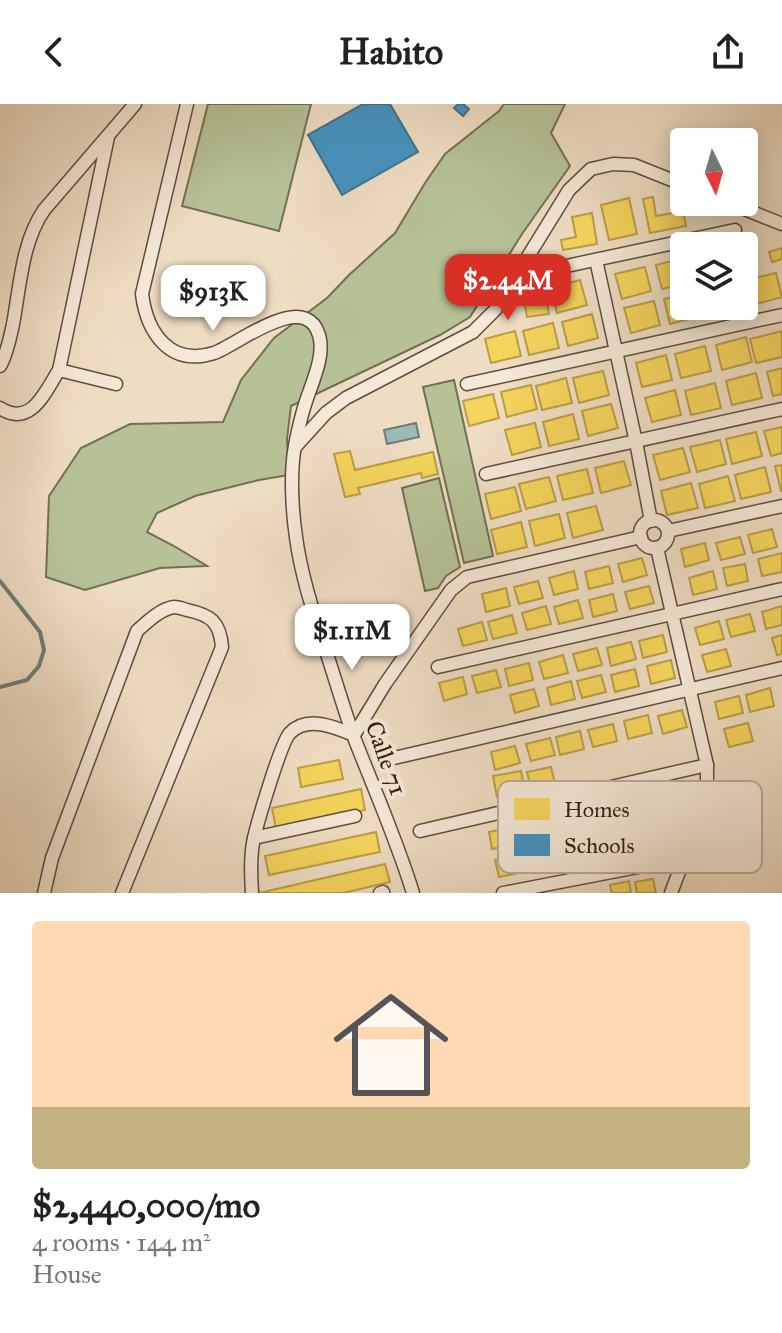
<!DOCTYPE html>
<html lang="en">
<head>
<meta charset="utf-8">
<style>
	:root { --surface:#fff; --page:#f6f6f6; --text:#222; --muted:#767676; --accent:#d93025 }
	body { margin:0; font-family:"IM FELL Great Primer",serif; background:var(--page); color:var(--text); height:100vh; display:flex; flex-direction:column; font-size:30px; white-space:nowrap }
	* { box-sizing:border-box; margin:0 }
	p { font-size:26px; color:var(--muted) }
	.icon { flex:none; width:44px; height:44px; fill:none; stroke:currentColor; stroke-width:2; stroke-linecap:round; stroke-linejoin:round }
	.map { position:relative; height:789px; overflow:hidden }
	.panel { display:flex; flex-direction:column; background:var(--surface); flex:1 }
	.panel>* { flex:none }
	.needle { width:52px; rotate:175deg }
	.buttons { position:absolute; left:670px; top:24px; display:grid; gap:16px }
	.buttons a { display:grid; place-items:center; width:88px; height:88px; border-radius:8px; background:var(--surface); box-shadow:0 4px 20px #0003; font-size:40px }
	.price { position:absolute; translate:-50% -68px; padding:0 18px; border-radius:16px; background:#fff; color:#222; font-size:26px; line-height:52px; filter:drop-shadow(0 2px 4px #0008) }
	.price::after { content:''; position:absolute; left:50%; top:48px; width:24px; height:18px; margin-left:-12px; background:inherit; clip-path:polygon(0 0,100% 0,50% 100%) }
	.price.active { background:var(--accent); color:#fff }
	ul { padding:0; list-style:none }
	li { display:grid; align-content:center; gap:16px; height:424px; padding:0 32px }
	li span { display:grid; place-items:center; height:248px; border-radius:8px; color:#555 }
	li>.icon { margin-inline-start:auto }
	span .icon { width:144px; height:144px; fill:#fffc; stroke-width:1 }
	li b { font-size:34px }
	header { display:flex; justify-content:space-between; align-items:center; height:104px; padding:0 32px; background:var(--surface); font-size:36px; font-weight:700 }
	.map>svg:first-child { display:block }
	.green { fill:#b6c296; stroke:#727054; stroke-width:2 }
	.water { fill:#9abbb7; stroke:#6f7c75; stroke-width:2 }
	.homes { fill:#f6d55c; stroke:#ba9e46; stroke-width:2 }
	.schools { fill:#4393c3; stroke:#3d708e; stroke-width:2 }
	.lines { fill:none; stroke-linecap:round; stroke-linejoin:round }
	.stream { stroke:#6f7c75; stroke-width:4 }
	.minor-casing { stroke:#5e4d3e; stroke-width:15 }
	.minor { stroke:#f5e9d8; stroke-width:12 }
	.labels { text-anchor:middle; stroke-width:8; stroke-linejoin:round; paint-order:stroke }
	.street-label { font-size:24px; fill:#2e1d12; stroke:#f5e9d8 }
	.key { fill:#f5e9d8; stroke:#b9ac9d; stroke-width:2 }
	.key-label { font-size:22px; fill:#2e1d12 }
</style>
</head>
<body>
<header><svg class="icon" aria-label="back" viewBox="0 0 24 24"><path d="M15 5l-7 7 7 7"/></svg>Habito<svg class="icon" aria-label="share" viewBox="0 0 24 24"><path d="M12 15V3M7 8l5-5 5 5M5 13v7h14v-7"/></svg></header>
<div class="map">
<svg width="782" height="789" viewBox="0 0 782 789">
	<rect width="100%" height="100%" fill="#efddc3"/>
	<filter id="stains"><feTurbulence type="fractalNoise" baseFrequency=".0025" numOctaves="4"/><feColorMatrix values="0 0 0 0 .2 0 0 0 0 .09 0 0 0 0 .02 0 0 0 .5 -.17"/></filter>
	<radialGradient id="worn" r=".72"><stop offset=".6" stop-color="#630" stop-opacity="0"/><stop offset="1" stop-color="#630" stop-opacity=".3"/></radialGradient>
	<g class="green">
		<polygon points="208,0 311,0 279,127 182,102"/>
		<polygon points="504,0 565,0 551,29 570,62 522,130 470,213 440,231 291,302 287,335 289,371 259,376 195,392 157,409 147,428 174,442 207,462 160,464 85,486 46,473 49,392 81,344 130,320 223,318 241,276 274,234 327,194 349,171 395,129 425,79 445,50 499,7"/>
		<polygon points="454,276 493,452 464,459 423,283"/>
		<polygon points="439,374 460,463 446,472 438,484 425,487 402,384"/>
	</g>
	<polygon class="water" points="416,319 419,333 387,340 384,326"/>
	<g class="homes">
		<polygon points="653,93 656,112 683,107 686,122 650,129 643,95"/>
		<polygon points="629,94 637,130 609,136 601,101"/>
		<polygon points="592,109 597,140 563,146 561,136 576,133 572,113"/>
		<polygon points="748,141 753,163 744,165 743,142"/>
		<polygon points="782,144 782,155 772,158 769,148"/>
		<polygon points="684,154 684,180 662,185 656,161"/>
		<polygon points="645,163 651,187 622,195 615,170"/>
		<polygon points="776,169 782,193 753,201 746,176"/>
		<polygon points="580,176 587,201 557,209 551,184"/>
		<polygon points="545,186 549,210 527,213 523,190"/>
		<polygon points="684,190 684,202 697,202 700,212 670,220 664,195"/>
		<polygon points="654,197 660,221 631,229 624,204"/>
		<polygon points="710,202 741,202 742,203 712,211"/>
		<polygon points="592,210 598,234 568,242 562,218"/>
		<polygon points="553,219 559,244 529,251 523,227"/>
		<polygon points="515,227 521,252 491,259 485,235"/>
		<polygon points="782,227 782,253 756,259 750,235"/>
		<polygon points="746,233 752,258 722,266 716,241"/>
		<polygon points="705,242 711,267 681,274 675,250"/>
		<polygon points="666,251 672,276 642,283 636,259"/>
		<polygon points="782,264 782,290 773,292 767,268"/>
		<polygon points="603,267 609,291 579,299 573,274"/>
		<polygon points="756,269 762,294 732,301 726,277"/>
		<polygon points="566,274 572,299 542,306 536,282"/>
		<polygon points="715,279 721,304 691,311 685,287"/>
		<polygon points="531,281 537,305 507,313 501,288"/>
		<polygon points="675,286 681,311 652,318 645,294"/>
		<polygon points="493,290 499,314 469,322 463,297"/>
		<polygon points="611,300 618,324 588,332 582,307"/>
		<polygon points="573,310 579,335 549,342 543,318"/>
		<polygon points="535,319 541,343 512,351 505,326"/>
		<polygon points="782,323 782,349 771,352 764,327"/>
		<polygon points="756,328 762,352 732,360 726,335"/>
		<polygon points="720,336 726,360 697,368 690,343"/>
		<polygon points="683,344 690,368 660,376 653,351"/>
		<polygon points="350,347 355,366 433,348 438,370 422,374 421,369 358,384 360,390 345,393 334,350"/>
		<polygon points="624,357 631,381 601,389 595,364"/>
		<polygon points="782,361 782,387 781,387 775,362"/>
		<polygon points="765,363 771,388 741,395 735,371"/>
		<polygon points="587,365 593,389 563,396 557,372"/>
		<polygon points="728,372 735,397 705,404 699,380"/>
		<polygon points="549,373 556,397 526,405 519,380"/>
		<polygon points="691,379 698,404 667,411 661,387"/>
		<polygon points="515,383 521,407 491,415 485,390"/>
		<polygon points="596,402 603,426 573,434 567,409"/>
		<polygon points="559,410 565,434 535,442 529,417"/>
		<polygon points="521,418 527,443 497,450 491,426"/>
		<polygon points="772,425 777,443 753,449 748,431"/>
		<polygon points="740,433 745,450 721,456 716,439"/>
		<polygon points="705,439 709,456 685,463 681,445"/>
		<polygon points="782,449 782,468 762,472 758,455"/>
		<polygon points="642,454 647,471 623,478 618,460"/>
		<polygon points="745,460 748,477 727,482 723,464"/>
		<polygon points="609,462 613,479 589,485 585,468"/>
		<polygon points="574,467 578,485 554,491 549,474"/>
		<polygon points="713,467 717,485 693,491 689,474"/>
		<polygon points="538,477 543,494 519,500 514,483"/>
		<polygon points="649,482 654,499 630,505 625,488"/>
		<polygon points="506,484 510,502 486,508 482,490"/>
		<polygon points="613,490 617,507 593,513 589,496"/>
		<polygon points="578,496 583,514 559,520 554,503"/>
		<polygon points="546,502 551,520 527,526 522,509"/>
		<polygon points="782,502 782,521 766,525 762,508"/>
		<polygon points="750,510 755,527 731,533 726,516"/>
		<polygon points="512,511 517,529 493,535 488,518"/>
		<polygon points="719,517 724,535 700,541 695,524"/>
		<polygon points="482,518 487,536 463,542 458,525"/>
		<polygon points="663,531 667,548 643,554 639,537"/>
		<polygon points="782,531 782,550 777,551 772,534"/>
		<polygon points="631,538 636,555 611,562 607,544"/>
		<polygon points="597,544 602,561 578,567 573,550"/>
		<polygon points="726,545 731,562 707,568 702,551"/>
		<polygon points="563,551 568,569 544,575 539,558"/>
		<polygon points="671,556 675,574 651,580 647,562"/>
		<polygon points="529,559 533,576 509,582 505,565"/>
		<polygon points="635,565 639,582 615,588 611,571"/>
		<polygon points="496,566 501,583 477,589 472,572"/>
		<polygon points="601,571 606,588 582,594 577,577"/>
		<polygon points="463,573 467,590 444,597 439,579"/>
		<polygon points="571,577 575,595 551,601 547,584"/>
		<polygon points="770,584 774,602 750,608 746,591"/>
		<polygon points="534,585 539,602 515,609 510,591"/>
		<polygon points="739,592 743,609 719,615 715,598"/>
		<polygon points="682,606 687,623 663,630 658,612"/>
		<polygon points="648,611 652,629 628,635 624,617"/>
		<polygon points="748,619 753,637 729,643 724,625"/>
		<polygon points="613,620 617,637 593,643 588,626"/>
		<polygon points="580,627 584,645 560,651 556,633"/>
		<polygon points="550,634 555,651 531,657 526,640"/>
		<polygon points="515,642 520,659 495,666 491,648"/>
		<polygon points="339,656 343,675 301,683 298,664"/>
		<polygon points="551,663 555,680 531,685 527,668"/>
		<polygon points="521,667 525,688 497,693 493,672"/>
		<polygon points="361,685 365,706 276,725 272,704"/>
		<polygon points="514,723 517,740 492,745 489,728"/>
		<polygon points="376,728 380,748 269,771 265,752"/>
		<polygon points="520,750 524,768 499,773 495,756"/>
		<polygon points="385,760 390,778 343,789 259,789"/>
		<polygon points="653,775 656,789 637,789 635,778"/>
		<polygon points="629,777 631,789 612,789 610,781"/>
	</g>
	<g class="schools">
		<polygon points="363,0 390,0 418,48 342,91 308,31"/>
		<polygon points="458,0 463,0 469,5 463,12 454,4"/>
	</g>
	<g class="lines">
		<polyline class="stream" points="0,477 40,528 44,546 39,562 27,576 0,583"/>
		<defs>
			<g id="minor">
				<path d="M187,0L142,190C147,229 170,263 214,249C237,241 305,185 319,231C326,254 309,284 303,307C300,318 297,330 295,342C290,367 292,407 296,433C301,471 313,507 325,544C335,574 344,606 355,636C375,687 397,737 413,789"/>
				<polyline points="727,98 782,120"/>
				<polyline points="596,156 636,338 651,417"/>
				<polyline points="543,167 735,126"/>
				<path d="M0,262C7,250 10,234 13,220C20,182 22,138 44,106L135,0"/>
				<polyline points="59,266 116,280"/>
				<polyline points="467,280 782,211"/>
				<path d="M0,304C31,324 45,288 59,266L108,33"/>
				<polyline points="296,342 326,309 346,294 473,228 495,206 569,86 591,65 613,60 634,61 684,81"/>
				<polyline points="486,370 782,305"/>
				<circle cx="654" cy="430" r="14"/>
				<polyline points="668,427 782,402"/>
				<polyline points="657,444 707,661 707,684 702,707 671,789"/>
				<polyline points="438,563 782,485"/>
				<polyline points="394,654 782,564"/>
				<polyline points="420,727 707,661"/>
				<polyline points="254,734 355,712"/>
				<path d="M44,789L52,754L137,527C147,518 160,505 174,503C176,503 184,505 187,506C211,511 220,518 222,543L122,789"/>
				<path d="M252,789C251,771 250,752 254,734C258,717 281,638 290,629C307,611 335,623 354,631L385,580L451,486L467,473L641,433"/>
				<polyline points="380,789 383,788"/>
				<polyline points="503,789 684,754"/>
			</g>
		</defs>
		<use href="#minor" class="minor-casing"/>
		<use href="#minor" class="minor"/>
	</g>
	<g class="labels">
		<g class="street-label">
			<text transform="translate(386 654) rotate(70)" y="8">Calle 71</text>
		</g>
	</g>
	<rect x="498" y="677" width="264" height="92" rx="12" class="key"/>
	<rect x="514" y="694" width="36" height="22" fill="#f6d55c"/>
	<rect x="514" y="730" width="36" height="22" fill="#4393c3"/>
	<g class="key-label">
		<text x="564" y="713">Homes</text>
		<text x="564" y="749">Schools</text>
	</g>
	<rect width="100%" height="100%" filter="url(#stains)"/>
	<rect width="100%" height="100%" fill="url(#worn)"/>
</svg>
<div class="buttons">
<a><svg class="needle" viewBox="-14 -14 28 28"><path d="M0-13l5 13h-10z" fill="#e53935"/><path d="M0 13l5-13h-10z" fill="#767676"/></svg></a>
<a><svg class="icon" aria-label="layers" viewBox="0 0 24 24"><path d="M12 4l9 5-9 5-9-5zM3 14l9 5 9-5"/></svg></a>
</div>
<b class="price active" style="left:508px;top:218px">$2.44M</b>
<b class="price" style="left:213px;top:229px">$913K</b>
<b class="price" style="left:352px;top:568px">$1.11M</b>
</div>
<section class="panel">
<ul>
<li><span style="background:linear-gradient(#ffd9b3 75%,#c2b280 0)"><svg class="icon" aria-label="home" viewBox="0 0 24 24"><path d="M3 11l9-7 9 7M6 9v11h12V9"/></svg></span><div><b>$2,440,000/mo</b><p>4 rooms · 144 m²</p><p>House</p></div></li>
</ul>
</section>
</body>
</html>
